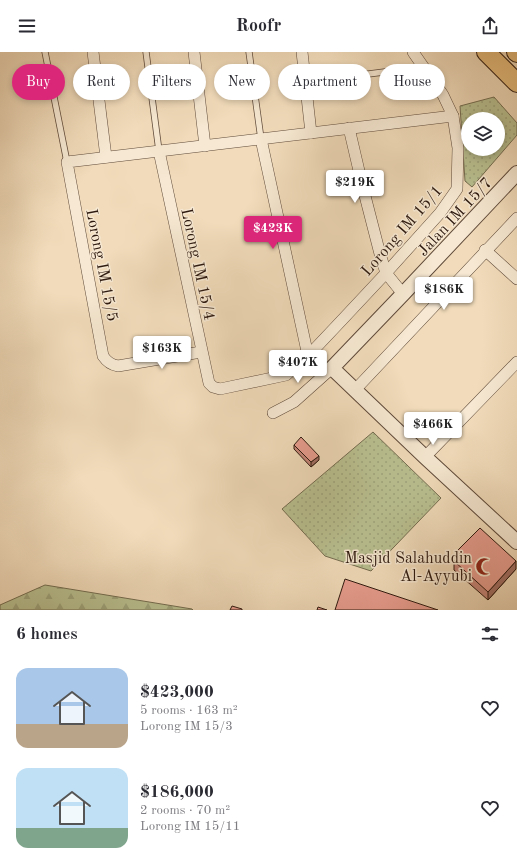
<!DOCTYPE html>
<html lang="en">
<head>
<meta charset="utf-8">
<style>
	:root { --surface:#fff; --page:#f2f2f3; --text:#2b2b33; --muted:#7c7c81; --accent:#db2777 }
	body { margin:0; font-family:"Old Standard TT",serif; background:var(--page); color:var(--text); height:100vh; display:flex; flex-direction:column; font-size:15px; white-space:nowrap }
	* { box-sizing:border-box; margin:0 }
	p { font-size:13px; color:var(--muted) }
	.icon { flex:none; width:22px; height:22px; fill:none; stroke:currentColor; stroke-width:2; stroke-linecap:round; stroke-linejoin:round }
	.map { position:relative; height:558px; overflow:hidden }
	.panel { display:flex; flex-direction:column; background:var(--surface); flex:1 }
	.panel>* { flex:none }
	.banner { position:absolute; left:12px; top:12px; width:493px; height:36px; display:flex; gap:8px }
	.controls { position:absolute; left:461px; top:60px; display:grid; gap:8px }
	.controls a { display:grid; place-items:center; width:44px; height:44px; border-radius:50%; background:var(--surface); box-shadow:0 2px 6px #0003; font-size:20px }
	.price { position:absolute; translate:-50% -34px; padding:0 9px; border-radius:4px; background:#fff; color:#222; font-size:13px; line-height:26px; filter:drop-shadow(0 1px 2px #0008) }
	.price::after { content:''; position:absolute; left:50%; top:24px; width:12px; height:9px; margin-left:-6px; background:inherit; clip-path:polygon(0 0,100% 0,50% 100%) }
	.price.selected { background:var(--accent); color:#fff }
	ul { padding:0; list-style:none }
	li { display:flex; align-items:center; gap:12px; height:100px; padding:0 16px }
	li span { display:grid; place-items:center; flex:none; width:112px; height:80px; border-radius:12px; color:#555 }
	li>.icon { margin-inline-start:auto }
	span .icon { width:48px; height:48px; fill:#fffc; stroke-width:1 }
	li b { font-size:17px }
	h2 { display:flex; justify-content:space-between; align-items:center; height:48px; padding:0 16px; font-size:17px }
	.pill { padding:0 14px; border-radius:18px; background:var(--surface); box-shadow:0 2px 6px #0003; font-size:14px; line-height:36px }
	.pill.selected { background:var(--accent); color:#fff }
	header { display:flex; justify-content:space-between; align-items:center; height:52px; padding:0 16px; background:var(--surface); font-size:18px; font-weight:800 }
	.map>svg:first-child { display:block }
	.green { fill:url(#green-dots); stroke:#746d50; fill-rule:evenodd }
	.forest { fill:url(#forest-firs); stroke:#746d50 }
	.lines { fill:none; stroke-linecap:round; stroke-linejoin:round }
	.service-casing { stroke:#5f4a3a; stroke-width:7 }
	.minor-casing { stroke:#5f4a3a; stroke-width:12 }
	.tertiary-casing { stroke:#5f4a3a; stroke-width:16 }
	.primary-casing { stroke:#2e1a10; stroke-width:20 }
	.service { stroke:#f6e8d2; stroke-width:5.5 }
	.minor { stroke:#f6e8d2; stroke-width:11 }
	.tertiary { stroke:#f6e8d2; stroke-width:14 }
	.primary { stroke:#e8be7d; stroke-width:18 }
	.wall { fill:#c8877b; stroke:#2e1a10 }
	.shaded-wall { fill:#a26e64; stroke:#2e1a10 }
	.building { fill:#e89d8f; stroke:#2e1a10 }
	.labels { text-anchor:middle; stroke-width:3; stroke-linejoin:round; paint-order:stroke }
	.street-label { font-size:16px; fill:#2e1a10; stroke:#f6e8d2 }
	.poi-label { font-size:16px; fill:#2e1a10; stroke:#f6e8d2; text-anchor:end }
</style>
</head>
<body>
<header><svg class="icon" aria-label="menu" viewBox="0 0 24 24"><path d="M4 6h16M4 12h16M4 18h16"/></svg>Roofr<svg class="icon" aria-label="share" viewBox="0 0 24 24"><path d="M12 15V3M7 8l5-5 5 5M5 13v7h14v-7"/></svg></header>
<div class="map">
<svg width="517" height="558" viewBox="0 0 517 558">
	<defs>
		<pattern id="green-dots" width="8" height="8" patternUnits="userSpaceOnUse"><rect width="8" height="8" fill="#b9c091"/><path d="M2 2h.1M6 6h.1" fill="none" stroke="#9fa47c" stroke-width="1.8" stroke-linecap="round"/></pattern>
		<pattern id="forest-firs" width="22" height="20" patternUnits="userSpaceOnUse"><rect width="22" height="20" fill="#b9c091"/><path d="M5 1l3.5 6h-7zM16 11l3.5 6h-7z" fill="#9fa47c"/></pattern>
	</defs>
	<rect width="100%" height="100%" fill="#f1dbba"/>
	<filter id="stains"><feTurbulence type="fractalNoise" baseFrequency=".005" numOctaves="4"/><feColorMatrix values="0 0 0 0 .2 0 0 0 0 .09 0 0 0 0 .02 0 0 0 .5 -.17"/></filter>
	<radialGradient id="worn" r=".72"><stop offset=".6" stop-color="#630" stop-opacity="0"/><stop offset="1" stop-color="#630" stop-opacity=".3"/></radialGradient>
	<g class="green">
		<path d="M494,45L517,71V83L472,135L465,129L460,54ZM468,67H498V97H468Z"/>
		<polygon points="373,380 441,446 371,519 325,504 282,457"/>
	</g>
	<polygon class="forest" points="45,533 192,557 193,558 0,558 0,553"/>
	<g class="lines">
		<defs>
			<g id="service">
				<polyline points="45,0 67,110"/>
				<polyline points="146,0 159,99"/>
				<polyline points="249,0 261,87"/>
				<polyline points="306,30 423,15"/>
			</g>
			<g id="minor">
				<polyline points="93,0 106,105"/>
				<polyline points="194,0 205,94"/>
				<polyline points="302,0 311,81"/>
				<polyline points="349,76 363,136 380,202 386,221 403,242"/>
				<polyline points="261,87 308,304"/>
				<polyline points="159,99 209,331 213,335 220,337 286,323 294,316 308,304 342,268 386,221 440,161 457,137 458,96 453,64 443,43 413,0"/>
				<polyline points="485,198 517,227"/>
				<path d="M201,300L118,314C111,313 107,310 103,304L67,110L453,64"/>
				<polyline points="355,338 517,166"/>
				<polyline points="273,361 294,350 332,316"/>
				<polyline points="425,405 517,310"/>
			</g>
			<polyline id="tertiary" points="517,121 403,242 332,316 425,405 517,490"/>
			<g id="primary">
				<polyline points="486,0 517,31"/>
				<polyline points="516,0 517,1"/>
			</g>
		</defs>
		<use href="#service" class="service-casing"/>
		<use href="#minor" class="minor-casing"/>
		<use href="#tertiary" class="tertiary-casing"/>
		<use href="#primary" class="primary-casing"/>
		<use href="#service" class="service"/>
		<use href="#minor" class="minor"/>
		<use href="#tertiary" class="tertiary"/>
		<use href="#primary" class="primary"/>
	</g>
	<g class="wall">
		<polygon points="294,393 319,408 311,415 294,397"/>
		<polygon points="457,499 516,517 488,548 454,518 454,509 457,506"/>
	</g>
	<g class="shaded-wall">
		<polygon points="319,404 319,408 311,415 311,410"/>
		<polygon points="516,509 516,517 488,548 488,540"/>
	</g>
	<g class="building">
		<polygon points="301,385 319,404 311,410 294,393"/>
		<polygon points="480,476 516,509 488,540 454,509 461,502 457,499"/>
		<polygon points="345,527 438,558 335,558"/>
		<polygon points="232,554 242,557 242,558 230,558"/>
		<polygon points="318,555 327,558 317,558"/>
	</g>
	<defs>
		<symbol id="mosque-bare" viewBox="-9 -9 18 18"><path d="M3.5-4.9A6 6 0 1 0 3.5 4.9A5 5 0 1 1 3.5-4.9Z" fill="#8f2418" stroke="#f6e8d2" stroke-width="2.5" paint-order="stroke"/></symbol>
	</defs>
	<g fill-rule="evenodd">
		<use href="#mosque-bare" x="472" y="502" width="25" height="25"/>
	</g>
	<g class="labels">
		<g class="street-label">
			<text transform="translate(454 164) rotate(-47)" y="6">Jalan IM 15/7</text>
			<text transform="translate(401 178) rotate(-49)" y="6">Lorong IM 15/1</text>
			<text transform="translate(199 212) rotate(78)" y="6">Lorong IM 15/4</text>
			<text transform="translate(103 213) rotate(79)" y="6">Lorong IM 15/5</text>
		</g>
		<g class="poi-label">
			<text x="472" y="511">Masjid Salahuddin<tspan x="472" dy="18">Al-Ayyubi</tspan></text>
		</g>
	</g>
	<rect width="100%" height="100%" filter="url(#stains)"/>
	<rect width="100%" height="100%" fill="url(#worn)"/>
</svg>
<div class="controls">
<a><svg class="icon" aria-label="layers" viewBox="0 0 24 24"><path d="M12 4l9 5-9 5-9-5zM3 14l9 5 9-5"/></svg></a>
</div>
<b class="price" style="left:355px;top:152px">$219K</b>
<b class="price selected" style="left:273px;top:198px">$423K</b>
<b class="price" style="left:444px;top:259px">$186K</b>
<b class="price" style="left:162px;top:318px">$163K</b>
<b class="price" style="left:298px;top:332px">$407K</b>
<b class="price" style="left:433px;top:394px">$466K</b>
<div class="banner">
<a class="pill selected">Buy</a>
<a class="pill">Rent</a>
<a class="pill">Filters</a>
<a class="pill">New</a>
<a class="pill">Apartment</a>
<a class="pill">House</a>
</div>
</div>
<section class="panel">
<h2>6 homes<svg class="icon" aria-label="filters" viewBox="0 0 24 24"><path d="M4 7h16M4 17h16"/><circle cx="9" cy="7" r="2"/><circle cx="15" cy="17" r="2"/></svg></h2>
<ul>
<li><span style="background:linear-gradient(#a9c7e8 70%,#b9a48a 0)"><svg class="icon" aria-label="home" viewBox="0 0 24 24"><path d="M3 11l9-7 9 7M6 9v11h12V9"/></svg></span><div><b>$423,000</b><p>5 rooms · 163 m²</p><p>Lorong IM 15/3</p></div><svg class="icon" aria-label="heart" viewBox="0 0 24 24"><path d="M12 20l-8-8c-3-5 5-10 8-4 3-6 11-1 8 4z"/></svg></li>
<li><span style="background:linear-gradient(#bfe0f5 75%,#7fa58c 0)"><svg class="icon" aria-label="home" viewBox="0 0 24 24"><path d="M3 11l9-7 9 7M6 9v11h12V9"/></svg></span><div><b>$186,000</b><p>2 rooms · 70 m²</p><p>Lorong IM 15/11</p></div><svg class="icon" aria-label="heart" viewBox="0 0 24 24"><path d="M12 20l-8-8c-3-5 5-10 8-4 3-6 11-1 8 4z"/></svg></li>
</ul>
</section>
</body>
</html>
